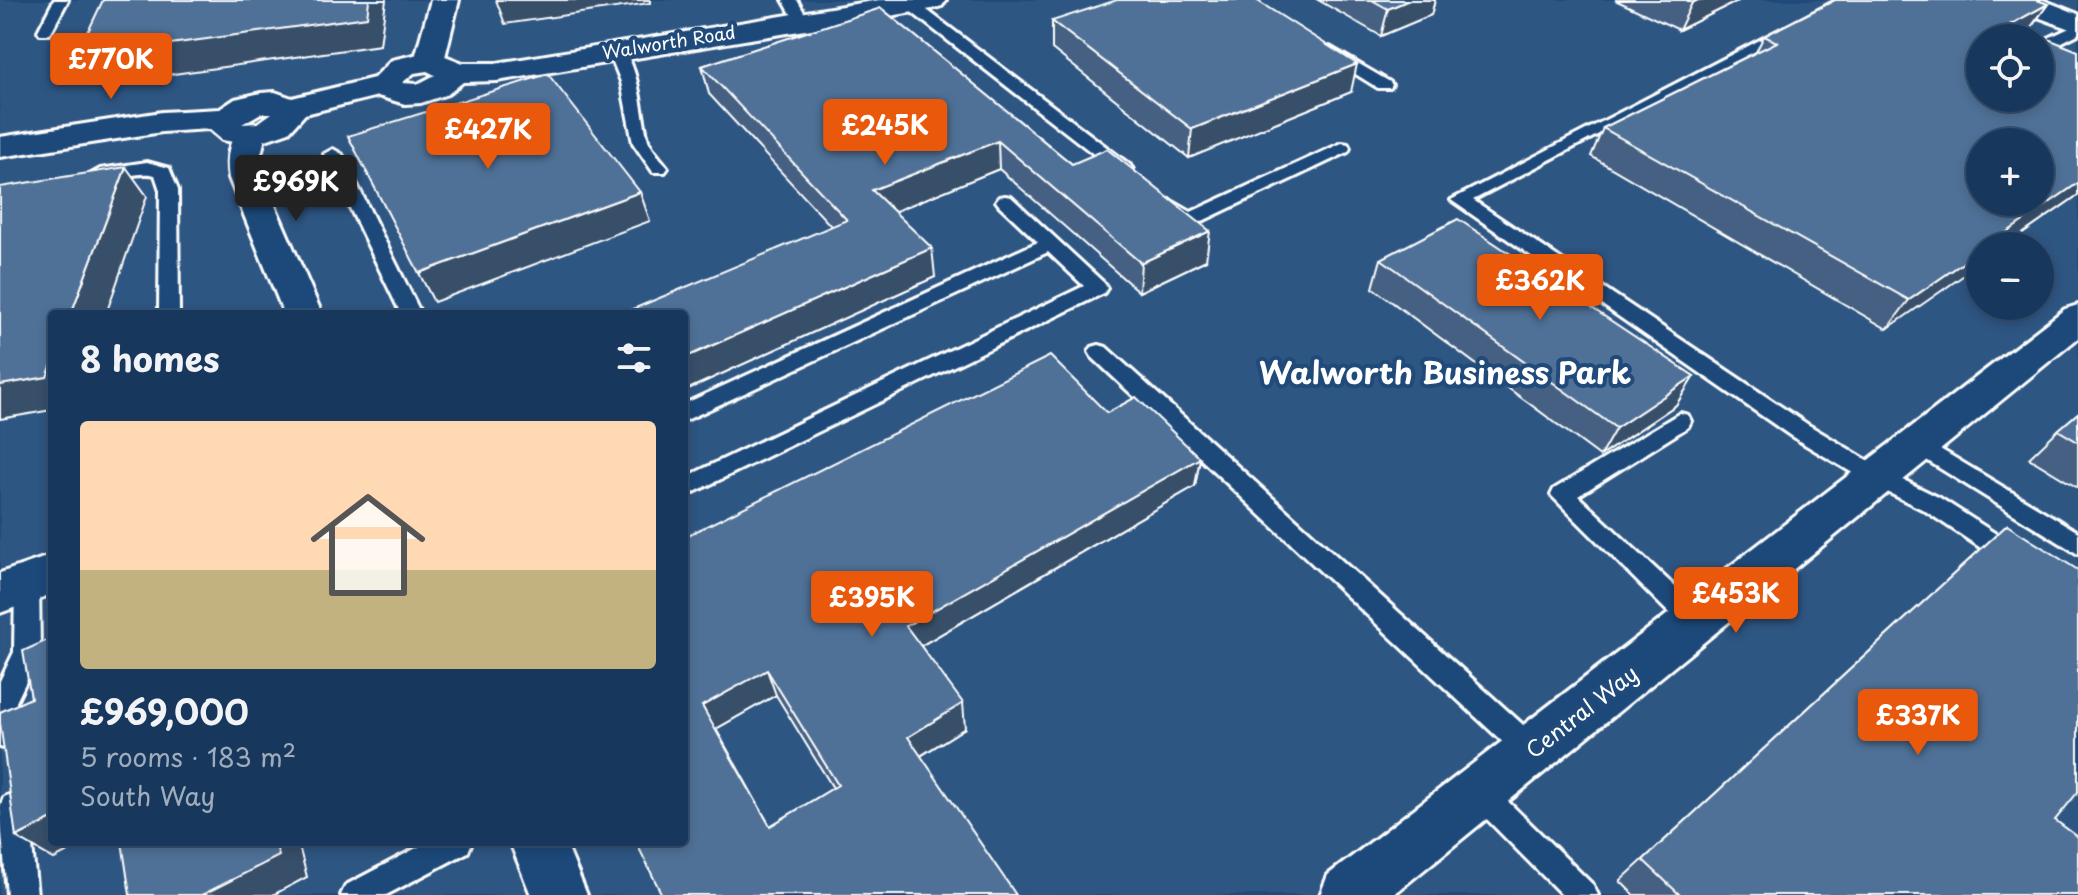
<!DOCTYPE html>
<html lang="en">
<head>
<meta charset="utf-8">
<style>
	:root { --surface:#17385c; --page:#203f62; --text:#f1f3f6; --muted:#9eacbb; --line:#365272; --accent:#ea580c }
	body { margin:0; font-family:"Playpen Sans",sans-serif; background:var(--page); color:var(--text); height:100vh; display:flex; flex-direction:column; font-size:30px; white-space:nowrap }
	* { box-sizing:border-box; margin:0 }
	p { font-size:26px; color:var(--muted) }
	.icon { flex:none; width:44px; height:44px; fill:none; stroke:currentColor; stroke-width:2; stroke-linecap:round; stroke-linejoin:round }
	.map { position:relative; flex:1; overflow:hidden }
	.panel { position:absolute; left:48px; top:310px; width:640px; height:536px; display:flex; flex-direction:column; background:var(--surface); border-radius:8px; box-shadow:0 4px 12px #0003,0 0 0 2px var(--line) }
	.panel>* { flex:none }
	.buttons { position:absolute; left:1966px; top:24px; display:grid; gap:16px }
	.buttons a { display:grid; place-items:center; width:88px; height:88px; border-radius:50%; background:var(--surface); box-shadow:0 4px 12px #0003,0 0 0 2px var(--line); font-size:40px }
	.price { position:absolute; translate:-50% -68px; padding:0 18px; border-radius:8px; background:var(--accent); color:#fff; font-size:26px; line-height:52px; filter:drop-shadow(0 2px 4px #0008) }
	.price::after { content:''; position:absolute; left:50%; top:48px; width:24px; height:18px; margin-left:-12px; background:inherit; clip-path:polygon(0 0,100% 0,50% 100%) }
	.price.current { background:#222; color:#fff }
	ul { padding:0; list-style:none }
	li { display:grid; align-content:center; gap:16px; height:424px; padding:0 32px }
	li+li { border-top:2px solid var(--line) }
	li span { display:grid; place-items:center; height:248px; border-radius:8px; color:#555 }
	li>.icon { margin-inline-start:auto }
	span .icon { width:144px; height:144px; fill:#fffc; stroke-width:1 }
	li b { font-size:34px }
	h2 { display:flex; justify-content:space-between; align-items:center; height:96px; padding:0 32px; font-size:34px }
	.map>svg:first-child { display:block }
	.built { fill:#2e5683; fill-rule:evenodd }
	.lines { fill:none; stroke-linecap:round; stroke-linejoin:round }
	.lane-casing { stroke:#fff; stroke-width:6 }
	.street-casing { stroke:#fff; stroke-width:6 }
	.secondary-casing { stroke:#fff; stroke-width:6 }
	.lane { fill:#1f4a7a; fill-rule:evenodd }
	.street { fill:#1f4a7a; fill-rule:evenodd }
	.secondary { fill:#1f4a7a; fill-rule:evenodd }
	.wall { fill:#456182; stroke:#fff; stroke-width:2; fill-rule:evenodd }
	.shaded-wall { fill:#384f6a; stroke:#fff; stroke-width:2 }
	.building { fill:#507197; stroke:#fff; stroke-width:2; fill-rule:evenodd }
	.labels { text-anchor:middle; stroke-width:8; stroke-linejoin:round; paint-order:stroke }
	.far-street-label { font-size:18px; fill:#fff; stroke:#1f4a7a }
	.street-label { font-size:22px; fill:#fff; stroke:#1f4a7a }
	.district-label { font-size:30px; font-weight:bold; fill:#fff; stroke:#1f4a7a }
</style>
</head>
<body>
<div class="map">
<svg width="2078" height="895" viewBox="0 0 2078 895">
	<rect width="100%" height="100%" fill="#1f4a7a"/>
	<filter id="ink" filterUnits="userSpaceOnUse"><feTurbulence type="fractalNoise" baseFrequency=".0125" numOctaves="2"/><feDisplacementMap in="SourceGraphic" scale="16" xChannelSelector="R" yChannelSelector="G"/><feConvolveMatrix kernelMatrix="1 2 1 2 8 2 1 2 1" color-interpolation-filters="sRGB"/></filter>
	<g filter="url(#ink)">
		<path class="built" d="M0,0H2078V895H0ZM1980,38H2040V98H1980ZM1980,142H2040V202H1980ZM1980,246H2040V306H1980ZM52,314H684V842H52Z"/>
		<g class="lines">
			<defs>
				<g id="lane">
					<polygon points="54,0 68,0 50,34 40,34 38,31"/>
					<polygon points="783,0 797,0 809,21 807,24 797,24"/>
					<polygon points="905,1 915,1 1130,165 1133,169 1130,173 1118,173 905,7"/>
					<polygon points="2078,24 2078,34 2040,53 2040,42"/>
					<polygon points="1785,27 1792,31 1790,34 1473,200 1807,424 1887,472 1940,498 2021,550 2025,557 2021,564 2013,567 2005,564 1924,510 1871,484 1791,436 1451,200"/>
					<path d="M617,47C640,55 641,121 649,142C653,151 662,160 668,168L665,172H653L633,143L621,82L609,52Z"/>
					<polygon points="1330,47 1390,82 1392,85 1390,88 1378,88 1325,55 1322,52"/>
					<polygon points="1342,143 1348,144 1350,148 1348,152 1196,224 1184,224 1161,205 1170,200 1191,212"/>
					<polygon points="333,149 342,154 421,314 401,314 324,154"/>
					<path d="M147,162L169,168L178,190L179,314H159L160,190L155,175C136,169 106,187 91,174L100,169Z"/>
					<polygon points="1005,196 1011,197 1104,283 1107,288 1104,293 684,497 684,478 1084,286 1048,252 684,421 684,404 1038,242 999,205 996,201 999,197"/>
					<polygon points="1099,345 1106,347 1542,742 1546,751 1542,760 1532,764 1522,760 1092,357 1089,352 1092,347"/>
					<polygon points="1680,413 1688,415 1691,421 1688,427 1578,496 1704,614 1707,622 1704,630 1695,633 1686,630 1551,495 1554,489"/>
					<polygon points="1920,437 2078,532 2078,554 1912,451 1909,445 1912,439"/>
					<polygon points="27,574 36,577 39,584 40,652 16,702 20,737 17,746 7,749 0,747 0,681 14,652 15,584 18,577"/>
					<polygon points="1479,779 1489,783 1593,885 1598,895 1562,895 1469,801 1465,792 1469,783"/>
					<polygon points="14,793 24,797 28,807 37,895 7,895 0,807 4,797"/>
					<polygon points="428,842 472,842 468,852 386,895 341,895 346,885"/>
				</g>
				<g id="street">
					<polygon points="431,0 459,0 444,61 439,67 429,70 419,67 414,61"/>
					<polygon points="2004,0 2043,0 2078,14 2078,32 2008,6"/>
					<path d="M250,124L261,127L266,134L259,162L263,178L322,314H284L229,178C226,161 228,142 239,127Z"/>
					<polygon points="2078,305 2078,338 1393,895 1320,895 1328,875 2065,309"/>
					<polygon points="52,555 52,594 0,613 0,573"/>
					<polygon points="510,842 565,842 587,895 531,895"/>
				</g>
				<path id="secondary" d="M879,0H946L942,6L932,9L497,81L463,82L448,94L421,103L405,104L378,96L305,114L289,132L251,145L222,140L209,129L162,132L0,157V137L162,112L220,109L235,99L261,93L275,92L292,98L374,78L392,60L423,53L440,54L463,63H497ZM427,71L435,75L418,84L402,83L414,73ZM261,113H272L258,123L242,124Z"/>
			</defs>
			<use href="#lane" class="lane-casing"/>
			<use href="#street" class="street-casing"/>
			<use href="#secondary" class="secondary-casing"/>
			<use href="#lane" class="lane"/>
			<use href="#street" class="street"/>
			<use href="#secondary" class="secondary"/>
		</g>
		<g class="wall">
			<polygon points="1318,0 1435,0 1431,15 1381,36"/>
			<polygon points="1615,0 1740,0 1679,30"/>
			<polygon points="1833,0 2037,0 2048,4 2029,31 2078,195 2005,246 1980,246 1887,329 1591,156 1603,128 1756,52 1764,36"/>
			<polygon points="881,8 1072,164 1206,260 1139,292 999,169 894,211 935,277 684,391 684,314 831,226 709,94 702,66"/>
			<polygon points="1052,21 1351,92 1189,158 1052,49"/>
			<polygon points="1381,259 1694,376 1676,405 1600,456 1373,288"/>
			<path d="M1107,413L1200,458L1195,486L921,646L965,728L921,756L662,895L684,537ZM776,695L833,788L770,826L716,729Z"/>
			<polygon points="2078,413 2078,488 2029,458 2058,430"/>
			<polygon points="2007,525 2055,820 2078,895 1634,895 1620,881"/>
		</g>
		<g class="shaded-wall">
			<polygon points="369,0 386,0 380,45 95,85 76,57"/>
			<polygon points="496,0 650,0 650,3 505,24"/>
			<polygon points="1409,0 1435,0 1431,15 1381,36 1388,9"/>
			<polygon points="1698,0 1740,0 1679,30 1692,3"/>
			<polygon points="2048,4 2028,31 2011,24"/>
			<polygon points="1357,64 1351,92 1189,158 1192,129"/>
			<polygon points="998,141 999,169 876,219 872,190"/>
			<polygon points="126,167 147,196 106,314 71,314"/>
			<polygon points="2078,183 2078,195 2005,246 1987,246"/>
			<polygon points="640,192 650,221 434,302 419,273"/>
			<polygon points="1210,231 1206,260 1139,292 1141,263"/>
			<polygon points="932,248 935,277 684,391 684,358"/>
			<polygon points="1980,251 1980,264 1887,329 1909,300"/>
			<polygon points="52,364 52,410 0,419 0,385"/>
			<polygon points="1694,376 1676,405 1600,456 1616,428"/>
			<polygon points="1200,458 1195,486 910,652 906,626"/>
			<polygon points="767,670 776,695 714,730 702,706"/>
			<polygon points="963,703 965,728 912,761 908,737"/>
			<polygon points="52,819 52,842 88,842 54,859 16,837"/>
			<polygon points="275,842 298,842 307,877 273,895 202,895"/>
		</g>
		<g class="building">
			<polygon points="103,0 369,0 367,17 76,57"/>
			<polygon points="1117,0 1256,0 1357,64 1192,129 1052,21"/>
			<polygon points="1372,0 1409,0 1388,9"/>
			<polygon points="1685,0 1698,0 1692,3"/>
			<path d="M1835,0H2037L2048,4L2011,24L2078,51V183L1987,246H1980V251L1909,300L1603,128L1777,42L1764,36ZM1980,38H2040V98H1980ZM1980,142H2040V202H1980Z"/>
			<polygon points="881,8 1072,164 1107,149 1210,231 1141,263 998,141 872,190 932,248 684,358 684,314 621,314 847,220 702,66"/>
			<polygon points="548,74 640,192 419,273 348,136"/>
			<polygon points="126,167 71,314 52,314 52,364 47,377 0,385 0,187"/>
			<polygon points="1458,219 1694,376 1616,428 1381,259"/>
			<path d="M1050,356L1107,413L1136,397L1200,458L906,626L963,703L908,737L1016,895H662L636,842H684V537ZM767,670L838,785L770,826L702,706Z"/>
			<polygon points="2078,413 2078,442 2058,430"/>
			<polygon points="2007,525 2078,570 2078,792 2055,820 2078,837 2078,895 1680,895 1643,860"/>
			<polygon points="52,638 52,819 16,837 0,723 0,712 31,698 23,651"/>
			<polygon points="122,842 275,842 279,856 202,895 130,895"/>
		</g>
	</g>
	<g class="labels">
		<g class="far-street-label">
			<text transform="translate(669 43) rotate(-9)" y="6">Walworth Road</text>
		</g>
		<g class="street-label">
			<text transform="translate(1582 712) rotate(-38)" y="8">Central Way</text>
		</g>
		<g class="district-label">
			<text x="1445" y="384">Walworth Business Park</text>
		</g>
	</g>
</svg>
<div class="buttons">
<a><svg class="icon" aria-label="locate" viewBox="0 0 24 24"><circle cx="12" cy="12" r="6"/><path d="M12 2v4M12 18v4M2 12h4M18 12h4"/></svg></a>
<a>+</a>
<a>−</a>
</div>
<b class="price" style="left:111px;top:101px">£770K</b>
<b class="price" style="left:885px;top:167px">£245K</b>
<b class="price" style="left:488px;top:171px">£427K</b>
<b class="price current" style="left:296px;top:223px">£969K</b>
<b class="price" style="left:1540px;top:322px">£362K</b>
<b class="price" style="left:1736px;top:635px">£453K</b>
<b class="price" style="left:872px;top:639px">£395K</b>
<b class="price" style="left:1918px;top:757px">£337K</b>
<section class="panel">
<h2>8 homes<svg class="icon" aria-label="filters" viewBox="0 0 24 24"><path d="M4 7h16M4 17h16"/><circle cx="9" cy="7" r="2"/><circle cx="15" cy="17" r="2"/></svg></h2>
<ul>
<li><span style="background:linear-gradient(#ffd9b3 60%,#c2b280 0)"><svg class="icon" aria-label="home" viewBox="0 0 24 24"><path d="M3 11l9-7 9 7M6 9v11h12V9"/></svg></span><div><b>£969,000</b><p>5 rooms · 183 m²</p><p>South Way</p></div></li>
</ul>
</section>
</div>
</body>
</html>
